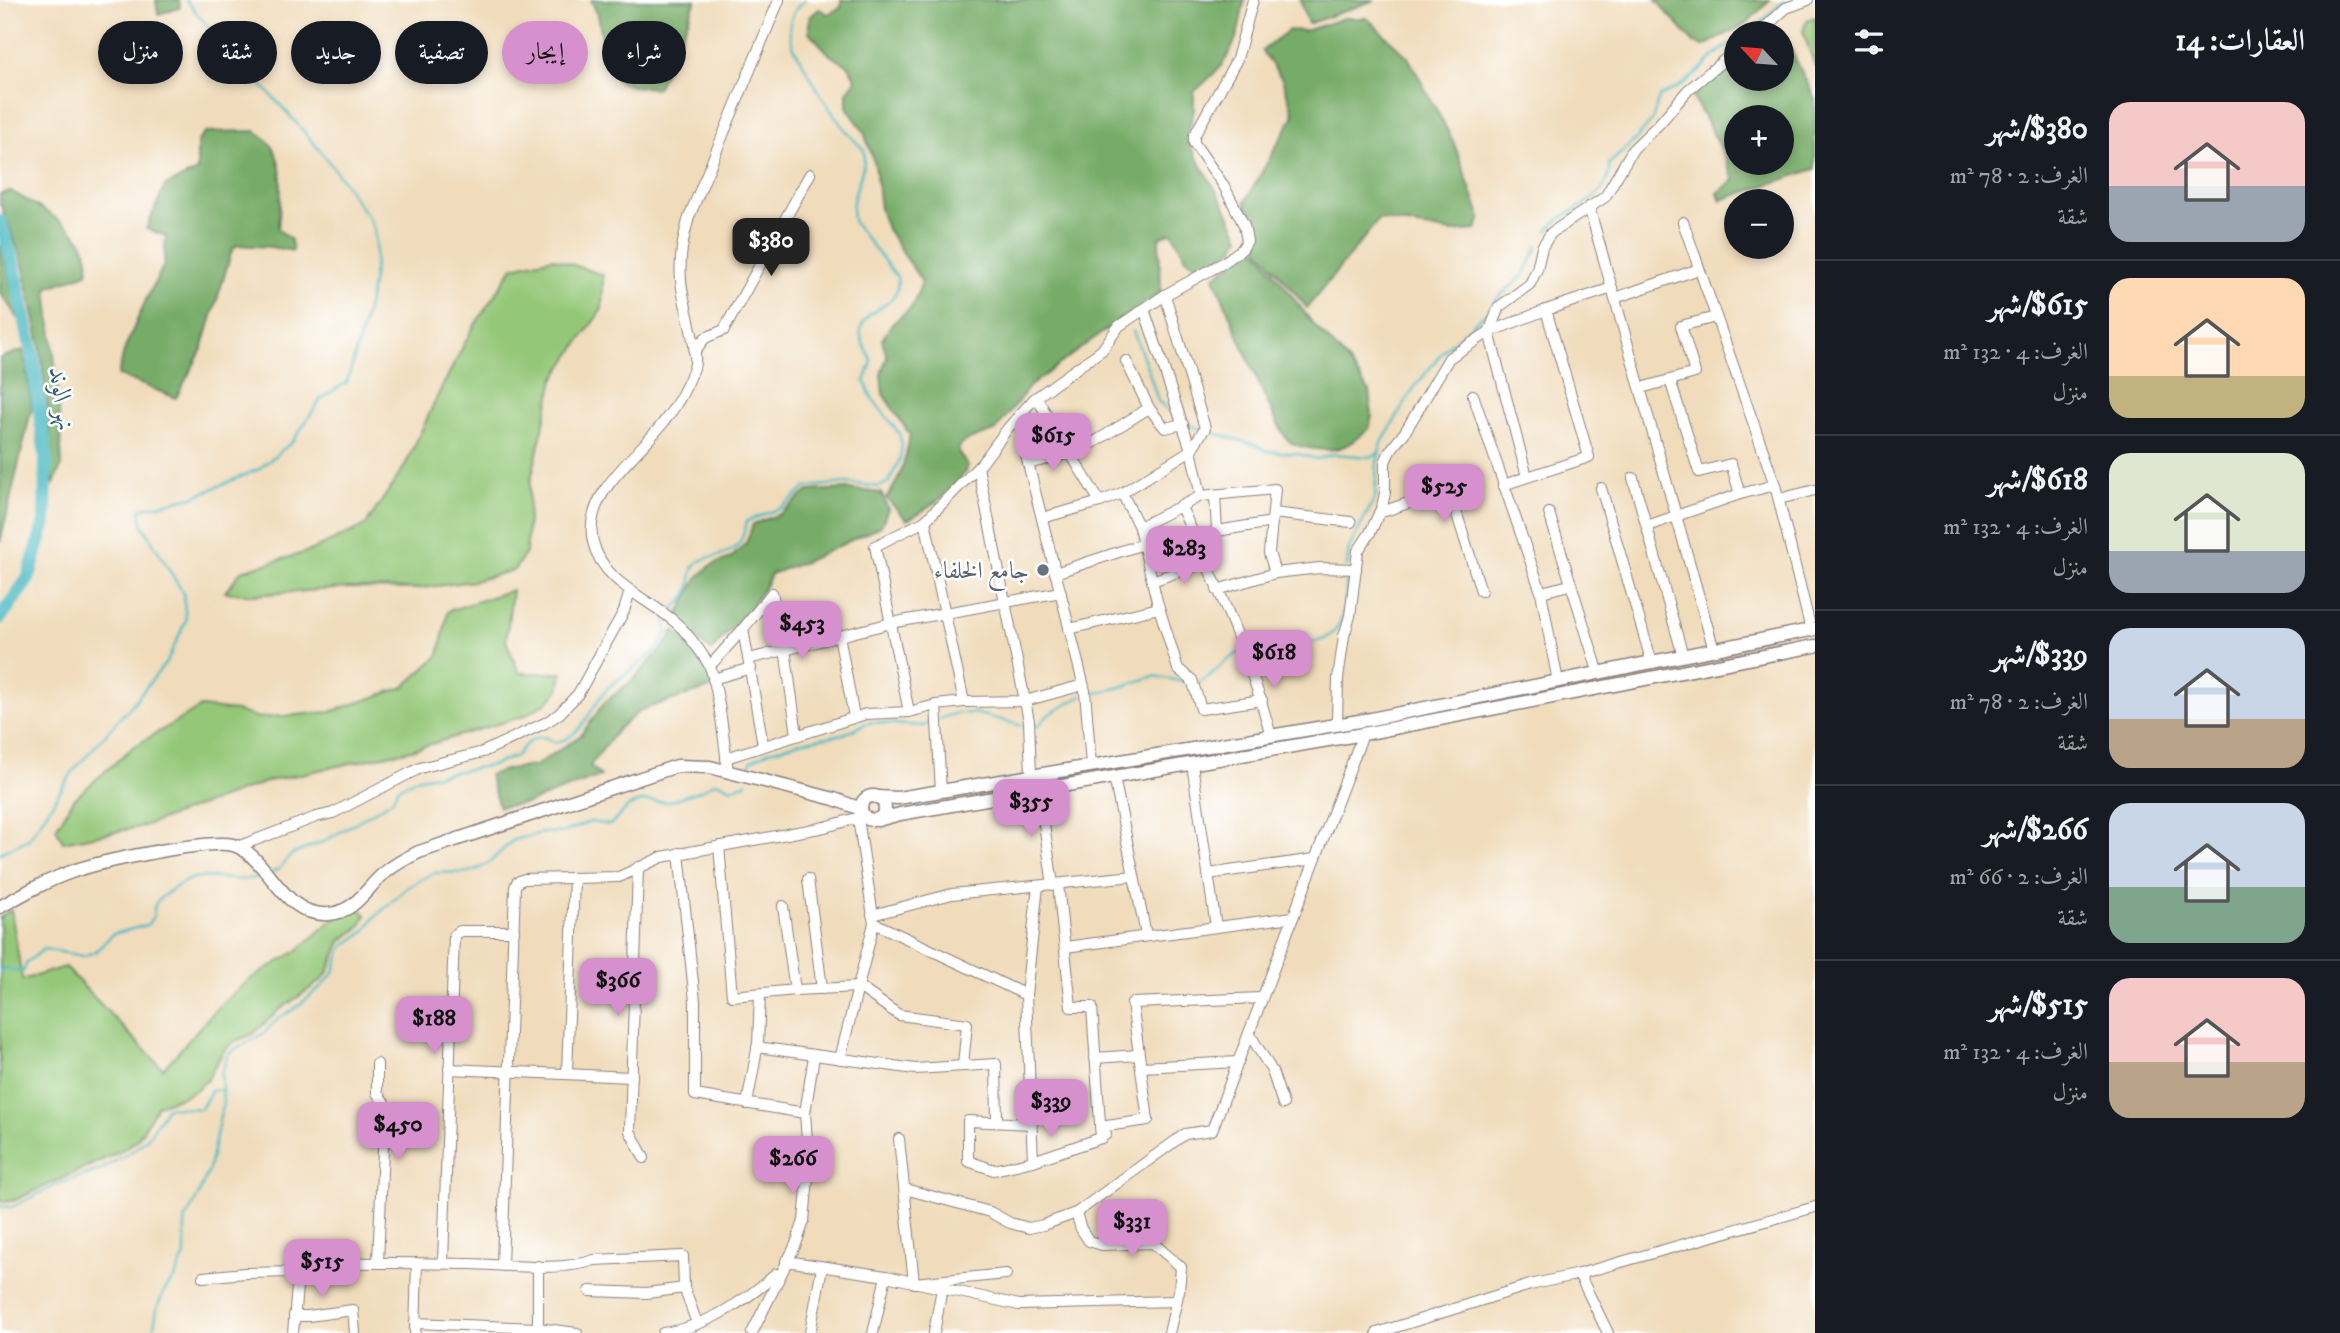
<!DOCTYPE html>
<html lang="ar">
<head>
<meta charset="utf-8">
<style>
	:root { --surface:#171b24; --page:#20242c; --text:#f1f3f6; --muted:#9ea1a6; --line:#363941; --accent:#d690ce }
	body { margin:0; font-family:"IM FELL DW Pica",Amiri,serif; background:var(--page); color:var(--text); direction:rtl; height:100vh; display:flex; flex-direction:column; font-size:26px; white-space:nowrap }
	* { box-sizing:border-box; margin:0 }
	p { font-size:23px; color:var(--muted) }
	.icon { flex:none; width:38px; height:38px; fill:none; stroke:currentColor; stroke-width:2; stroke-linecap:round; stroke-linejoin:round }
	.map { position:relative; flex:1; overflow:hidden; direction:ltr }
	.drawer { display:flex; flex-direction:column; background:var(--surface); width:525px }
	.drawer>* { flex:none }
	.guide { position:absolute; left:21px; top:21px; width:665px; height:63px; direction:rtl; display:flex; gap:14px }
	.needle { width:46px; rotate:296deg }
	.fabs { position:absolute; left:1724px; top:21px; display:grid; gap:14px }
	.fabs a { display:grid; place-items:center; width:70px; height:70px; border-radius:50%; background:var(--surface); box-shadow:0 4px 10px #0003; font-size:35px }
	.price { position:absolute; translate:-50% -60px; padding:0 16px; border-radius:14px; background:var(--accent); color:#111; font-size:23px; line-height:46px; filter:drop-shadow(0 2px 4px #0008) }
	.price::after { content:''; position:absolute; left:50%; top:42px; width:21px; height:16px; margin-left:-10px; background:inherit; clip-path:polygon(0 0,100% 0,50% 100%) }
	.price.active { background:#222; color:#fff }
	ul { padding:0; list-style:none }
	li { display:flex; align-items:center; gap:21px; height:175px; padding:0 35px }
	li+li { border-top:2px solid var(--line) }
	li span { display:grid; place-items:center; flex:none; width:196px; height:140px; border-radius:21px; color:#555 }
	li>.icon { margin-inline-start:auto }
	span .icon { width:84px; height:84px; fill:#fffc; stroke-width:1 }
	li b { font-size:30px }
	h2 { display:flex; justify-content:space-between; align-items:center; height:84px; padding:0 35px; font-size:30px }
	.chip { padding:0 24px; border-radius:32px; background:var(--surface); box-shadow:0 4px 10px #0003; font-size:24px; line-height:63px }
	.chip.active { background:var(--accent); color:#111 }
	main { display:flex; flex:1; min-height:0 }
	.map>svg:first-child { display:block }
	.green { fill:#94c778; stroke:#5b745a; stroke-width:2 }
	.forest { fill:#77ac68; stroke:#4c6752; stroke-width:2; fill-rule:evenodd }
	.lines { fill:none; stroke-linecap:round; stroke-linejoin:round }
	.stream { stroke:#4cbac2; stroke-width:2.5 }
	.river { stroke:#4cbac2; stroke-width:14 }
	.minor-casing { stroke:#897f7b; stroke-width:12 }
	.major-casing { stroke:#897f7b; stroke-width:15 }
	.minor { stroke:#fff; stroke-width:10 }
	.major { stroke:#fff; stroke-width:12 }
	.worship-dot { fill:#6b7280; stroke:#fff; stroke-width:2.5 }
	.labels { text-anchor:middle; stroke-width:5; stroke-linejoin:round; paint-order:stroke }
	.worship-label { font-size:24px; fill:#5b616d; stroke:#fff; text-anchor:end }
	.water-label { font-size:26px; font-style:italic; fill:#335f71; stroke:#fff }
</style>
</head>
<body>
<main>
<section class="drawer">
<h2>العقارات: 14<svg class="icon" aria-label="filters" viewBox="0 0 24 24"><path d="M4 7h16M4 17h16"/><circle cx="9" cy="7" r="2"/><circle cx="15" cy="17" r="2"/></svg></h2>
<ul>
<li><span style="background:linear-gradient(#f6c9c9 60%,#9aa5b1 0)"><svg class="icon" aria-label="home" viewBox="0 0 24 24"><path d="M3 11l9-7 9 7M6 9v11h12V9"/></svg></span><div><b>$380/شهر</b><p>الغرف: 2 · 78 m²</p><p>شقة</p></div></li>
<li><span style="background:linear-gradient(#ffd9b3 70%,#c2b280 0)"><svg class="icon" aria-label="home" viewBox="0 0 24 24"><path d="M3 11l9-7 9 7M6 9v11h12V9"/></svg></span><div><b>$615/شهر</b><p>الغرف: 4 · 132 m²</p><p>منزل</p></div></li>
<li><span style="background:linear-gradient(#dfe7d0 70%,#9aa5b1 0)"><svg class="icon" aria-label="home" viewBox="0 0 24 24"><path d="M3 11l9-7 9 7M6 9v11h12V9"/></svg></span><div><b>$618/شهر</b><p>الغرف: 4 · 132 m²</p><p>منزل</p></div></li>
<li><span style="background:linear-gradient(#c9d6e8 65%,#b9a48a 0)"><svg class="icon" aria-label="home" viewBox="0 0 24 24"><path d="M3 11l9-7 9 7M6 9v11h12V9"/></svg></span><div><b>$339/شهر</b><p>الغرف: 2 · 78 m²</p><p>شقة</p></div></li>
<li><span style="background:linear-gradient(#c9d6e8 60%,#7fa58c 0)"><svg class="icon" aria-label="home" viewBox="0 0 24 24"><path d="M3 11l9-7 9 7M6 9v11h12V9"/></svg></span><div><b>$266/شهر</b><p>الغرف: 2 · 66 m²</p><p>شقة</p></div></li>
<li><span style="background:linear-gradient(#f6c9c9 60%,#b9a48a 0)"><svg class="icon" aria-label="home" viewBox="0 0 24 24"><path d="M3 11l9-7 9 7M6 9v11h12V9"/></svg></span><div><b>$515/شهر</b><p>الغرف: 4 · 132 m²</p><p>منزل</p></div></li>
</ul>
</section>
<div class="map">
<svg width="1815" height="1333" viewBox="0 0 1815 1333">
	<rect width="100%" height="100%" fill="#fff"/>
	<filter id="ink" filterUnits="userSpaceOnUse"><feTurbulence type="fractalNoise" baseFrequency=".0143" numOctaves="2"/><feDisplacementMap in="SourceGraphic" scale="14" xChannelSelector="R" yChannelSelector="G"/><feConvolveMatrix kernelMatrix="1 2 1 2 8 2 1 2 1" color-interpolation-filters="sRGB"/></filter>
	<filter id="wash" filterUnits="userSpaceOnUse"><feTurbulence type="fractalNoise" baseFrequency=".00686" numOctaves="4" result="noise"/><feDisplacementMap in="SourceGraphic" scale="28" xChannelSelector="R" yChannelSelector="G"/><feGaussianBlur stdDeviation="1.57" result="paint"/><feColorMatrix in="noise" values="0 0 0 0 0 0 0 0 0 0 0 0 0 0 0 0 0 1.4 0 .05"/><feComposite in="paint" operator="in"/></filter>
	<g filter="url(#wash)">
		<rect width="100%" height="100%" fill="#f0dcbb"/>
		<g class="green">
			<polygon points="1815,17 1815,67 1803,31 1807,20"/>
			<polygon points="553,258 603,275 602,309 554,379 530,484 526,553 514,570 474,581 414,589 347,588 252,595 225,592 241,571 310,551 365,526 405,466 438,395 471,331 513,267"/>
			<polygon points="512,590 506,641 519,673 562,673 559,690 546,703 524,716 411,750 269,781 144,826 63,842 56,828 74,799 133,747 201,707 236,711 259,718 284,716 330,712 404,687 439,655 448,611"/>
			<polygon points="360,909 366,915 360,927 341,941 329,970 322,980 278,1011 253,1034 235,1041 224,1050 207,1080 198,1088 187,1095 158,1105 137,1140 117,1153 13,1201 0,1201 0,917 11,910 22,980 65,967 163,1069 215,1010 249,980 298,950 332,920"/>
		</g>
		<g class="forest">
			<polygon points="156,0 179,0 180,8 158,14"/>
			<polygon points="591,0 696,0 676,50 657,88 632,86 617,81 605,56 598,15"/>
			<path d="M841,0H1245C1242,9 1241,19 1239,28C1231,59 1218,71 1194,92V110L1186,139L1225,206L1240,237L1234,248L1201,269L1186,258L1172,232L1159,238L1161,292L1093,339L1030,386L995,431L968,440L960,445L958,452L968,466C957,489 929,508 907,520L886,498C901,480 906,458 910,435L883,394L881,374L887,357L882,340L891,325L912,307L922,282L887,229L880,209L875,165L864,132L847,107V92L856,80L849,66L831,56L809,32V18L819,9L828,14L841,8Z"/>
			<polygon points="1300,0 1375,0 1308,24"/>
			<polygon points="1656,0 1770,0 1746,24 1704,46 1694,43"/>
			<polygon points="1344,18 1367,18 1408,57 1453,141 1481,218 1476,230 1451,232 1379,219 1307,308 1259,249 1245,202 1294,115 1282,79 1262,51 1289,30 1305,31"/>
			<path d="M1776,29L1783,34L1815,99V169L1721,200L1718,193L1734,180L1721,148L1692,96L1736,57V79H1782V33H1770ZM1736,117H1782V163H1736Z"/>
			<path d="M255,131C291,151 280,195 278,229L291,240L293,251L271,247L237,245L232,250L202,349L176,398L118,375L125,348L145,302L164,265L166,236L146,229L165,186L197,171V142L206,132Z"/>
			<path d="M11,191C40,209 98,233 87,273L47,288L58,393L62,464L54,484L49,468L50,425L40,345L22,260L0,203V194Z"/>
			<polygon points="0,242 3,252 21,322 0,293"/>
			<path d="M1254,246L1314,325L1347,360L1369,391L1372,416L1369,429C1361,435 1351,444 1342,447C1330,452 1301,449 1290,442C1277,434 1224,300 1214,277Z"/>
			<polygon points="23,350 32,407 0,543 0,358"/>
			<path d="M848,489L881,493L888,509L881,526L807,561L771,574C759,603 731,628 711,651L692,635L679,613L697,578L711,565L731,558L746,543L753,524L780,514L808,491Z"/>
			<polygon points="674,630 700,657 714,687 641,710 618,729 590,766 601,776 528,803 499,807 489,775 508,769 535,766 581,735 604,703 634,679 667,643"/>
		</g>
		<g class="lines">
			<g class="stream">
				<polyline points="1749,33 1785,0"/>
				<path d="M1547,231C1566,206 1613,203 1609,164L1636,139L1652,121L1659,97C1673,91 1686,83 1697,73C1712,59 1717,51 1736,41"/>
				<polyline points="1133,331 1149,372 1158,401 1175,416"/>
				<polyline points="1187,423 1200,429"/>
				<polyline points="1206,431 1256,445 1267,451 1299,454 1317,459 1333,454 1370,457 1379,453"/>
				<polyline points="1347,566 1349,548 1375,498 1377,463 1381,444 1414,388 1444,350 1490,309 1495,300 1524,275 1538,246"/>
				<path d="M668,614C676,606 684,601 689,589C692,580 690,570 697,563C702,559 707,558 713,557C738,551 742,544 747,521L781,508L807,487L847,483L879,487L889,482L900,459L902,444L899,433L871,397L865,381L872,362C869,352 859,341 861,330C864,305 904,308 897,277L854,223C846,197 867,176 864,150C839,126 822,98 805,67C799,57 791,45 790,33C788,20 795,7 805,0"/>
				<path d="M1197,683C1212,679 1224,658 1241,652C1249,649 1258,645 1267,644C1293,639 1327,653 1340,622C1346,607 1346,588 1347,573"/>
				<polyline points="1088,695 1121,687 1154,676 1190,683"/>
				<path d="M940,719C968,704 997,721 1025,726"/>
				<polyline points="1032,726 1038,726 1048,715 1082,696"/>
				<polyline points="748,772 751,761 767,752 800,742 844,734 869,722 922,726 934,722"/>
				<path d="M0,853L29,839L74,770L135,701L168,660L186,620L183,593L142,524L140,509L193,497L259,469L293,441L321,399L347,382C358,345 382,267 374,230C372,220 361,208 355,199C308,125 240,68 186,0"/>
				<path d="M271,872L278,870L291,855L323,842L380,808L392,800L398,788L415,779L493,765L516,756L524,746L535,738L545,737L556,743C586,734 589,708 608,688C623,672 677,648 665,620"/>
				<path d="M0,972L3,968L23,972L27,962L44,949L83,956L95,952L113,934L147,925L154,916C153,904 156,901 166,894C174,888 184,880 194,878C217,874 243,885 265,875"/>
				<polyline points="0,1206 12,1207 61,1183 100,1170 132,1151 147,1139 167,1107 201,1109 212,1090 222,1090"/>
				<polyline points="153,1333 157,1308 164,1291 175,1277 185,1255 185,1220 197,1198 209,1169 223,1102 221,1074 228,1053 264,1033 278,1018 293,1010 322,986 334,972 341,951 345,945 365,931 373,919 408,887 433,873 469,872 480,868 490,862 513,840 542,833 564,832 590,822 610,825 629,806 643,801 667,802 702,790 716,782 732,788 745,784 746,782"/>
			</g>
			<polyline class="river" points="0,221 12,259 32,352 46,457 45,522 28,579 0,618"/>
		</g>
	</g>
	<g filter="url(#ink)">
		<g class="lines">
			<defs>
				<g id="minor">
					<polyline points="1759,33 1786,8 1808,0"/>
					<polyline points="1589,207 1714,650"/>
					<polyline points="1683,222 1775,485 1811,630"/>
					<polyline points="1165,295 1205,428 1191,450 1201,496"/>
					<polyline points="1615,298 1699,269"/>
					<polyline points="694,352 705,338 724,330 810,174"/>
					<polyline points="1126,361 1149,408 1165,428 1183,424"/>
					<polyline points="1670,380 1699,472 1731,464 1740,494"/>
					<polyline points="1641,388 1695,373 1681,326 1716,317"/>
					<polyline points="1473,395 1541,592 1558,682"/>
					<polyline points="1036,397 1100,502"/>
					<polyline points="1023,443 1085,691 1091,765"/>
					<polyline points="1072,456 1149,408"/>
					<polyline points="1028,464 1070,453"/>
					<polyline points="978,467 1029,721 1031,775"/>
					<polyline points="1527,477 1489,332 1546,310 1612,288"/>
					<polyline points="1633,478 1683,656"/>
					<polyline points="1503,485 1589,457 1546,310"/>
					<polyline points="1601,488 1652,663"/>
					<polyline points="1122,493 1139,527 1157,601 1178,669 1192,680 1201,709 1262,700"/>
					<polyline points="1215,496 1217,531"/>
					<polyline points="1779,499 1815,490"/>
					<path d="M1181,507C1215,581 1250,656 1271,736"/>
					<polyline points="1273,513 1351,522"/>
					<polyline points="1379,513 1449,489 1481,591"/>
					<polyline points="1549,513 1599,674"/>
					<polyline points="1042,518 1100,502 1122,493 1191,450 1144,309"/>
					<polyline points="1647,526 1740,494 1775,485"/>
					<polyline points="1139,527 1201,496 1275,489 1269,553 1275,573"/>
					<polyline points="1195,539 1217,531 1272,522"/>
					<polyline points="1055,573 1143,544"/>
					<polyline points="1152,581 1205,562"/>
					<polyline points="1217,590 1275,573 1320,568 1356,569"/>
					<polyline points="1541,592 1570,585"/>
					<polyline points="772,593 785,649 797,735"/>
					<polyline points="743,629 763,745"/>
					<polyline points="1069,629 1159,608"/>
					<polyline points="839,635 854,717"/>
					<polyline points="749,659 891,623 1061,592"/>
					<polyline points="710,666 743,629 772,593"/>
					<polyline points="713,679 751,668"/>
					<polyline points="964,702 925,521 982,463 1008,428 1034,399 1102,350 1119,326 1165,295 1223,263 1242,249 1247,241 1244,225 1224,186 1194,143 1194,136 1237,59 1253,0"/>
					<polyline points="936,705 941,791"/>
					<polyline points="909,712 875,546 925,521"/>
					<polyline points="1337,724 1338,678 1344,636 1350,616 1358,551 1370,533 1382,507 1385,493 1385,462 1390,451 1405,432 1449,358 1489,332 1499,307 1530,284 1537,269 1542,247 1551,233 1605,197 1633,149 1659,124 1688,90 1736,50"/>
					<polyline points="726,758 866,714 909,712 936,705 964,702 1025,701 1083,685"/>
					<polyline points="1192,764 1216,927"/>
					<path d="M728,772C725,749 718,680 708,663C699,649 688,633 675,622C646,597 603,583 593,542C582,494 638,456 663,423C675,408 687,387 694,368C700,351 682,301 681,280C679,258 683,239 689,217L779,0"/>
					<polyline points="1114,777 1146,935"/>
					<polyline points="1039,790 1053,885"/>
					<polyline points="719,846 732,996 795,990 859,987 899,1015 967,1024 963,1065"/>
					<polyline points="237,847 316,817 333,813 420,768 483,752 545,723 559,714 578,694 624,611 630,591"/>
					<polyline points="679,853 695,1001 695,1095 805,1113"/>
					<polyline points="638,867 630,1131 644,1158"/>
					<polyline points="1208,874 1315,859"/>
					<polyline points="808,879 822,989"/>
					<polyline points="1058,884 1071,1007 1092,1007 1101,1138"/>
					<polyline points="783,906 795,990"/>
					<polyline points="872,915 952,894 1134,876"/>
					<polyline points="874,923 1026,995"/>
					<polyline points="1065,947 1293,917"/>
					<polyline points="1249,1033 1272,1071 1283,1104"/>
					<polyline points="757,1047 915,1069 996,1064 997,1122"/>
					<polyline points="1095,1058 1139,1055"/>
					<polyline points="840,1059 874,923 858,818"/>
					<polyline points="377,1064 377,1093 385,1104 378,1261"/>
					<polyline points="1141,1067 1238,1062"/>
					<polyline points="449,1069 632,1077"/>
					<polyline points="567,1074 574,879"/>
					<polyline points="747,1104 758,1044 760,994"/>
					<polyline points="1032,1124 968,1121 968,1161 994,1170 1033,1161 1101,1138 1106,1134"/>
					<polyline points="1100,1127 1148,1120 1132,1003 1262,998"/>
					<polyline points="899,1139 914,1283 1006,1274"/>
					<polyline points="1033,1161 1026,995 1038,886"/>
					<polyline points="905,1189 990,1212 1010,1223 1029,1228 1043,1225 1076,1213 1185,1134 1212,1130 1363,734"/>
					<polyline points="1076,1213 1081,1229 1089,1241 1102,1245 1153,1243 1181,1267 1179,1291 1169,1333"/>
					<polyline points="786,1261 886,1276 1019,1305 1176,1301"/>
					<polyline points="443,1263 454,935 460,931 514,931"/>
					<polyline points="502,1265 515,887 517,882 524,879 619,877 662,857 825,827 864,816"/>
					<polyline points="538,1266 538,1332"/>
					<polyline points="1579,1274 1608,1333"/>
					<polyline points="203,1277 245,1273 298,1272"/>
					<polyline points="590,1291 647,1293 684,1288"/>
					<polyline points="294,1316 308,1316 353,1310 355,1333"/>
					<polyline points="415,1323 538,1328 577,1333"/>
					<path d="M293,1333L299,1263C356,1262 413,1263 471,1264C506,1265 562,1272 594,1260L683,1256L684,1288L697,1323"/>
					<polyline points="415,1333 417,1263"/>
					<path d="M663,1333C703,1328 746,1301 776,1274"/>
					<polyline points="752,1333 796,1244 804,1221 809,1167 805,1113 814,1056"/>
					<polyline points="810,1333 822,1267"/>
					<polyline points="873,1333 886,1276"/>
					<polyline points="934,1333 942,1288"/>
					<polyline points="1377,1333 1530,1285 1579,1274 1815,1207"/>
				</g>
				<g id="major">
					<circle cx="873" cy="808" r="12"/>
					<polyline points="876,797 898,798 941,791 1371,719 1815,629"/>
					<polyline points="878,820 900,814 1363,734 1815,646"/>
					<path d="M0,907C23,894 46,881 71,872C97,862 209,839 233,845C237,846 244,850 247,852C274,873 288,917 329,914C355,912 365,890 383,874C394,865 406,858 419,852L677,766L710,767L834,799L861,809"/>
				</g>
			</defs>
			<use href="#minor" class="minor-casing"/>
			<use href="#major" class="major-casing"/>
			<use href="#minor" class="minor"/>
			<use href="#major" class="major"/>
		</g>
	</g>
	<circle class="worship-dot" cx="1043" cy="570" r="7"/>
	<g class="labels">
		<g class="worship-label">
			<text x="1029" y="578">جامع الخلفاء</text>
		</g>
		<g class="water-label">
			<text transform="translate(63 399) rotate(82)" y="9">نهر الوند</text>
		</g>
	</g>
</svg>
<div class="fabs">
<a><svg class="needle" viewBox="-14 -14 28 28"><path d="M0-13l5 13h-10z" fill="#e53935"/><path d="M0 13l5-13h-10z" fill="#9ea1a6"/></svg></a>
<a>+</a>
<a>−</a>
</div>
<b class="price active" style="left:771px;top:278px">$380</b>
<b class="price" style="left:1053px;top:473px">$615</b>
<b class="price" style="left:1444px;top:524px">$525</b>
<b class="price" style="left:1184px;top:586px">$283</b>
<b class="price" style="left:802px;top:661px">$453</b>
<b class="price" style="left:1274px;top:690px">$618</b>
<b class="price" style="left:1031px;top:839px">$355</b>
<b class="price" style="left:618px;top:1018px">$366</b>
<b class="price" style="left:434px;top:1056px">$188</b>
<b class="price" style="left:1051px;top:1139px">$339</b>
<b class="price" style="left:398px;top:1162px">$450</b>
<b class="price" style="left:793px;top:1196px">$266</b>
<b class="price" style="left:1132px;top:1259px">$331</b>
<b class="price" style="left:322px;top:1299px">$515</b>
<div class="guide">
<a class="chip">شراء</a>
<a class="chip active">إيجار</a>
<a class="chip">تصفية</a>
<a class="chip">جديد</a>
<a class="chip">شقة</a>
<a class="chip">منزل</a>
</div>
</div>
</main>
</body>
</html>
